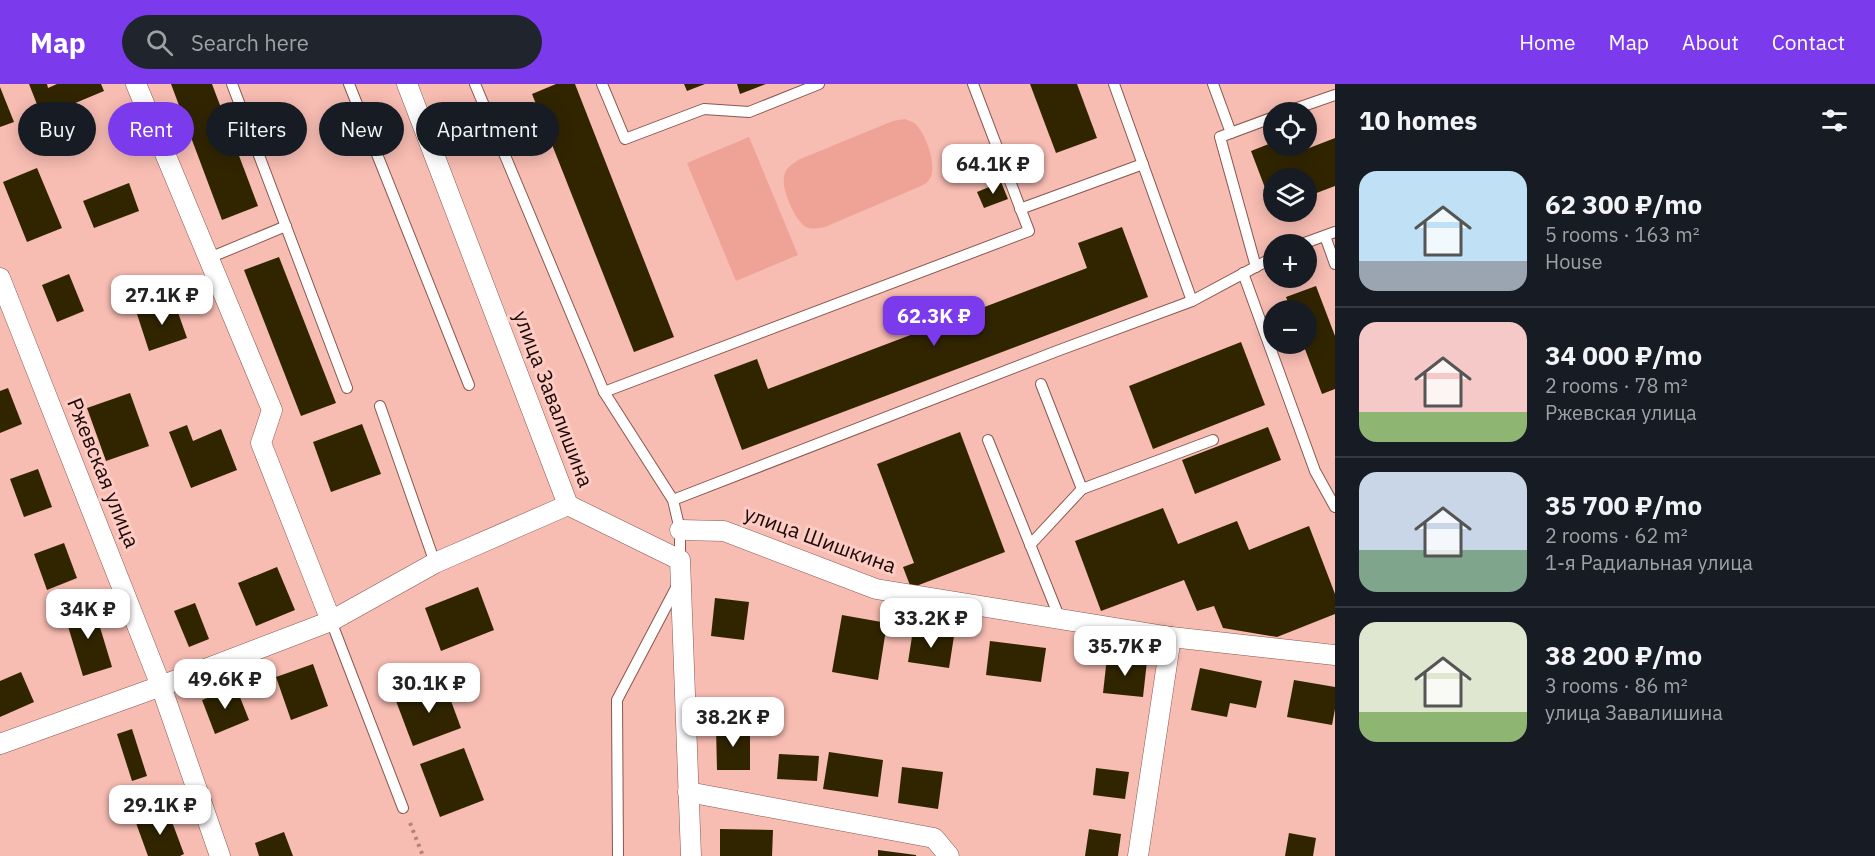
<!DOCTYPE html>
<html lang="en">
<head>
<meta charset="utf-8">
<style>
	:root { --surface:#171b24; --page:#20242c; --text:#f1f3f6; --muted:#9ea1a6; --line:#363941; --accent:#7c3aed }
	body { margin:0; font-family:"IBM Plex Sans",sans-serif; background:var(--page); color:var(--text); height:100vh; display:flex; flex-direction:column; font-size:22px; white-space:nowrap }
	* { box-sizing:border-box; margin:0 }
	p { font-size:20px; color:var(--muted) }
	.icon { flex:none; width:33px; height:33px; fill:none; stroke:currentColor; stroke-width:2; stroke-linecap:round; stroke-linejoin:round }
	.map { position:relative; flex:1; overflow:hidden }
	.sheet { display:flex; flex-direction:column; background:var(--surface); width:540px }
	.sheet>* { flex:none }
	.banner { position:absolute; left:18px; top:18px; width:570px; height:54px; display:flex; gap:12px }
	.buttons { position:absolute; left:1263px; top:18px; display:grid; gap:12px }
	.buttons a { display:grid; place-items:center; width:54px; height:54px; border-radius:50%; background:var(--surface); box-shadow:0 3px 15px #0003; font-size:30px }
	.price { position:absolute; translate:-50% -51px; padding:0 14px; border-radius:12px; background:#fff; color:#222; font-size:20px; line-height:39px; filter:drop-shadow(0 2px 3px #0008) }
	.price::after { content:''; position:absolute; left:50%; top:36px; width:18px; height:14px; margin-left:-9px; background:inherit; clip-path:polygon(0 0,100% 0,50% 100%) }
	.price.selected { background:var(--accent); color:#fff }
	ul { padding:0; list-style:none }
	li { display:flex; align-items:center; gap:18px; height:150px; padding:0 24px }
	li+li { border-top:2px solid var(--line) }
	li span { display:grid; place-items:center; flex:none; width:168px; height:120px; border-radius:18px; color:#555 }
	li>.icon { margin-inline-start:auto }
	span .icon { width:72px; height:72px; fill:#fffc; stroke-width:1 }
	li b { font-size:26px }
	h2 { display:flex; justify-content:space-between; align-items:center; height:72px; padding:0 24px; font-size:26px }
	.pill { padding:0 21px; border-radius:27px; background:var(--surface); box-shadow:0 3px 15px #0003; font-size:21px; line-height:54px }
	.pill.selected { background:var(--accent); color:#fff }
	header { display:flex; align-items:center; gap:36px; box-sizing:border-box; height:84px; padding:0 30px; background:var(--accent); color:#fff }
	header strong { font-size:28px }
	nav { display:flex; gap:33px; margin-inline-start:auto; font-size:21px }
	.search { width:420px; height:54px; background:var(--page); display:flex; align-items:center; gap:15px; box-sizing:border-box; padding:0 21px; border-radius:33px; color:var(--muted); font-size:22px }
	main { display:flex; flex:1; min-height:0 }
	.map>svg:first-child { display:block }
	.green { fill:#eea396 }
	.building { fill:#312500 }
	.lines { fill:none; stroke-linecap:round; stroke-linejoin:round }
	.lane-casing { stroke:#8a574e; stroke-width:12 }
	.street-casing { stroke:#8a574e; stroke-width:21 }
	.path { stroke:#b2837c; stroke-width:4; stroke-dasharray:3 4.5; stroke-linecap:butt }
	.lane { stroke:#fff; stroke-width:10 }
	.street { stroke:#fff; stroke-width:20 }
	.labels { text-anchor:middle; stroke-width:6; stroke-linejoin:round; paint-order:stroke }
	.street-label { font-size:21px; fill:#1c0907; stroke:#fcccc4 }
</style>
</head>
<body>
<header>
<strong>Map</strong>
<div class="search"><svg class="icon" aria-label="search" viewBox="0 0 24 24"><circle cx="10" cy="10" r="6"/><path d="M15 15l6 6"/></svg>Search here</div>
<nav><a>Home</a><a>Map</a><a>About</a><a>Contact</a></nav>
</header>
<main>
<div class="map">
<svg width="1335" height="772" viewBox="0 0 1335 772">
	<rect width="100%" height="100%" fill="#f7bcb2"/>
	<g class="green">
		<path d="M905,35C908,37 911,37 914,39C925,47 939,84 929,96C927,99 924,100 921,102L825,143C818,144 813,146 806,143C795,137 779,101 785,89C787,83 793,80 798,76L893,37Z"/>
		<polygon points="749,53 798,171 736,197 687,79"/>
	</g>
	<g class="building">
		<polygon points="29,0 47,0 48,4 57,0 101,0 104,7 42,33"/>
		<polygon points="171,0 212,0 258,122 222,136"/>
		<polygon points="556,0 575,0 674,253 634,268 532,10"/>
		<polygon points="684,0 705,0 687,7"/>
		<polygon points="737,0 766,0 740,10"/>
		<polygon points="1030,0 1077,0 1097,54 1056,69"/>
		<polygon points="0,3 14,38 0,43"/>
		<polygon points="1335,54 1335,102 1306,113 1306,94 1274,94 1273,125 1251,67 1274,58 1274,62 1297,62 1299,68"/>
		<polygon points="37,84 62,144 27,158 3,98"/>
		<polygon points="1001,98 1008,115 984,124 977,108"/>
		<polygon points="129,99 139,127 94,144 83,117"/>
		<polygon points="1122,143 1148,213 742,366 714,291 757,275 768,305 1087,184 1078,159"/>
		<polygon points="279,173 336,319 301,332 244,186"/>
		<polygon points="69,190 84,227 57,238 42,201"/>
		<polygon points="1316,202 1335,252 1335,305 1322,310 1303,260 1306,260 1306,226 1291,226 1286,213"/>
		<polygon points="174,217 187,254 149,267 137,230"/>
		<polygon points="1241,258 1265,321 1153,365 1129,302"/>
		<polygon points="8,304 22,340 0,349 0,307"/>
		<polygon points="130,309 149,362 106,377 87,324"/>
		<polygon points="362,340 381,390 331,408 313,358"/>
		<polygon points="187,341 193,357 221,345 237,386 191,404 169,348"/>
		<polygon points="1268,343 1281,376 1195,410 1182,376"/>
		<polygon points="960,348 1005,468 911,504 903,483 914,479 877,380"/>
		<polygon points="38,385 52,423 24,433 10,395"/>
		<polygon points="1163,424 1178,460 1237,437 1249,466 1309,442 1335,510 1335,530 1277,553 1223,544 1214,522 1197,527 1184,496 1101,527 1075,457"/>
		<polygon points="64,459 77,494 47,506 34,470"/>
		<polygon points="277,483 295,526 256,542 238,499"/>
		<polygon points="478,503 494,546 441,567 425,524"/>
		<polygon points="715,514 749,518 744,556 711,552"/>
		<polygon points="195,519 209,555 189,563 174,527"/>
		<polygon points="93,520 112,583 83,592 64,529"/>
		<polygon points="842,531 887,539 878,596 832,588"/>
		<polygon points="913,546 954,552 949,584 908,578"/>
		<polygon points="990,557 1046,564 1041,598 986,591"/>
		<polygon points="1107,573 1147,577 1143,613 1103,609"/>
		<polygon points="313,580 328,622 291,636 276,593"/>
		<polygon points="1200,584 1262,597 1256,624 1230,619 1227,633 1191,626"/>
		<polygon points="21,588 34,618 0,633 0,597"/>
		<polygon points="1294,596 1335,603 1335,625 1332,641 1287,633"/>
		<polygon points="444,598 461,644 413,662 396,617"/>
		<polygon points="236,603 249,636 215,650 202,616"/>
		<polygon points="716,643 750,643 750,686 717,686"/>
		<polygon points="132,645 147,692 132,697 117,650"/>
		<polygon points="464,664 484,716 440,733 420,680"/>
		<polygon points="829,668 883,676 878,713 823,705"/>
		<polygon points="779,670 819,672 817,697 777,695"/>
		<polygon points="902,683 943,688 938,725 898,719"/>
		<polygon points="1096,684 1129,688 1125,715 1093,711"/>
		<polygon points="168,727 184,770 180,772 148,772 136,739"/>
		<polygon points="720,745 773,746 772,772 720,772"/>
		<polygon points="1089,745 1121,750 1118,772 1085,772"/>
		<polygon points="284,748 293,772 259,772 255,759"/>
		<polygon points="1289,749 1316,754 1313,772 1285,772"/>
		<polygon points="878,766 916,771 916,772 878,772"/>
	</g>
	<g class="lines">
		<defs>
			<g id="lane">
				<polyline points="232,0 347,304"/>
				<polyline points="349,0 469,301"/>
				<polyline points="475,0 604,308 673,416 680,446 680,476"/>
				<polyline points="602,0 625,55 704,25 749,28 819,0"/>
				<polyline points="1114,0 1192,217"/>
				<polyline points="1213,0 1231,49"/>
				<polyline points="1286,28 1335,11"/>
				<polyline points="1020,125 1143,80"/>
				<polyline points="1325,152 1335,180"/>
				<polyline points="1302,160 1335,148"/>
				<polyline points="209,174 286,142"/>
				<polyline points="1256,183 1220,53 1274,33"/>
				<polyline points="1243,189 1315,387 1335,423"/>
				<polyline points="1041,300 1082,405"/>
				<polyline points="604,308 1029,147 973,0"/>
				<polyline points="380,322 435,479"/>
				<polyline points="988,356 1060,535"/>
				<polyline points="673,416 1057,267 1192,217 1274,173"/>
				<polyline points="1030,461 1082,405 1213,356"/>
				<polyline points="331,537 403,724"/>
				<polyline points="618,772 617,616 678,500"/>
			</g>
			<g id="street">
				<polyline points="136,0 272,326 261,359 331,537"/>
				<polyline points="407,0 568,421 680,476 691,772"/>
				<polyline points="0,194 161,602 220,772"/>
				<polyline points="680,446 724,447 876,505 1171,553 1335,571"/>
				<polyline points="0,660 161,602 331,537 435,479 568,421"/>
				<polyline points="688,708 934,754 949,772"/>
				<polyline points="1138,772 1171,553"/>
			</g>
		</defs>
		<use href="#lane" class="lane-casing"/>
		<use href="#street" class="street-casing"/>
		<polyline class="path" points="410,739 423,772"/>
		<use href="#lane" class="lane"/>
		<use href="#street" class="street"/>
	</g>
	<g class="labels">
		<g class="street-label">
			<text transform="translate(553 315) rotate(69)" y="7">улица Завалишина</text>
			<text transform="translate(103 389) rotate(68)" y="7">Ржевская улица</text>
			<text transform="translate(820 456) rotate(20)" y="7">улица Шишкина</text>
		</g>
	</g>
</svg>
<div class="buttons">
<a><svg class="icon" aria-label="locate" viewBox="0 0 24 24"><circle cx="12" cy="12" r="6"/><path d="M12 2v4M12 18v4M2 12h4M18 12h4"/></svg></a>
<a><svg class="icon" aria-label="layers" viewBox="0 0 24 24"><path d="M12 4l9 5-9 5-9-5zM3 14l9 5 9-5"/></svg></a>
<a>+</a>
<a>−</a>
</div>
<b class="price" style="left:993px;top:111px">64.1K ₽</b>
<b class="price" style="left:162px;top:242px">27.1K ₽</b>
<b class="price selected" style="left:934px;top:263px">62.3K ₽</b>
<b class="price" style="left:88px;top:556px">34K ₽</b>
<b class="price" style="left:931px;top:565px">33.2K ₽</b>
<b class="price" style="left:1125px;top:593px">35.7K ₽</b>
<b class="price" style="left:225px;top:626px">49.6K ₽</b>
<b class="price" style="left:429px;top:630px">30.1K ₽</b>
<b class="price" style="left:733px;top:664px">38.2K ₽</b>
<b class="price" style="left:160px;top:752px">29.1K ₽</b>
<div class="banner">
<a class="pill">Buy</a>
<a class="pill selected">Rent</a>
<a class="pill">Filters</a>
<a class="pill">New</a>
<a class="pill">Apartment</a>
</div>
</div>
<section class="sheet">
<h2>10 homes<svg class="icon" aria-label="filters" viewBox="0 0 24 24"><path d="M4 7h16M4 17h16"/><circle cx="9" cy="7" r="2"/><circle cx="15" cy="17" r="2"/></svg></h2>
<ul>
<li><span style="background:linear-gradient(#bfe0f5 75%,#9aa5b1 0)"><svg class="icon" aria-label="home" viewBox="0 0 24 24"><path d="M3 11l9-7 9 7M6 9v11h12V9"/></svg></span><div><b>62 300 ₽/mo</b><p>5 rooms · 163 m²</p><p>House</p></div></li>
<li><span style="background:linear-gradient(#f6c9c9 75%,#8fb573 0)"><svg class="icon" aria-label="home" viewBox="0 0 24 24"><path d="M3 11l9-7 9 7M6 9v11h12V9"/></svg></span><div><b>34 000 ₽/mo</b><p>2 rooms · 78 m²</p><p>Ржевская улица</p></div></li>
<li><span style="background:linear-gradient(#c9d6e8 65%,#7fa58c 0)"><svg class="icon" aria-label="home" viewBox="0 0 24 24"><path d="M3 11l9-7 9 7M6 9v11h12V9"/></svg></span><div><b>35 700 ₽/mo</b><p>2 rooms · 62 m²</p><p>1-я Радиальная улица</p></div></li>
<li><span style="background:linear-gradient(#dfe7d0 75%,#8fb573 0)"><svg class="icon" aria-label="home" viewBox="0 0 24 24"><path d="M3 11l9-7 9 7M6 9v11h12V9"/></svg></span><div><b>38 200 ₽/mo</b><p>3 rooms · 86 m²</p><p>улица Завалишина</p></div></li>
</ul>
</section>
</main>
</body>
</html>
